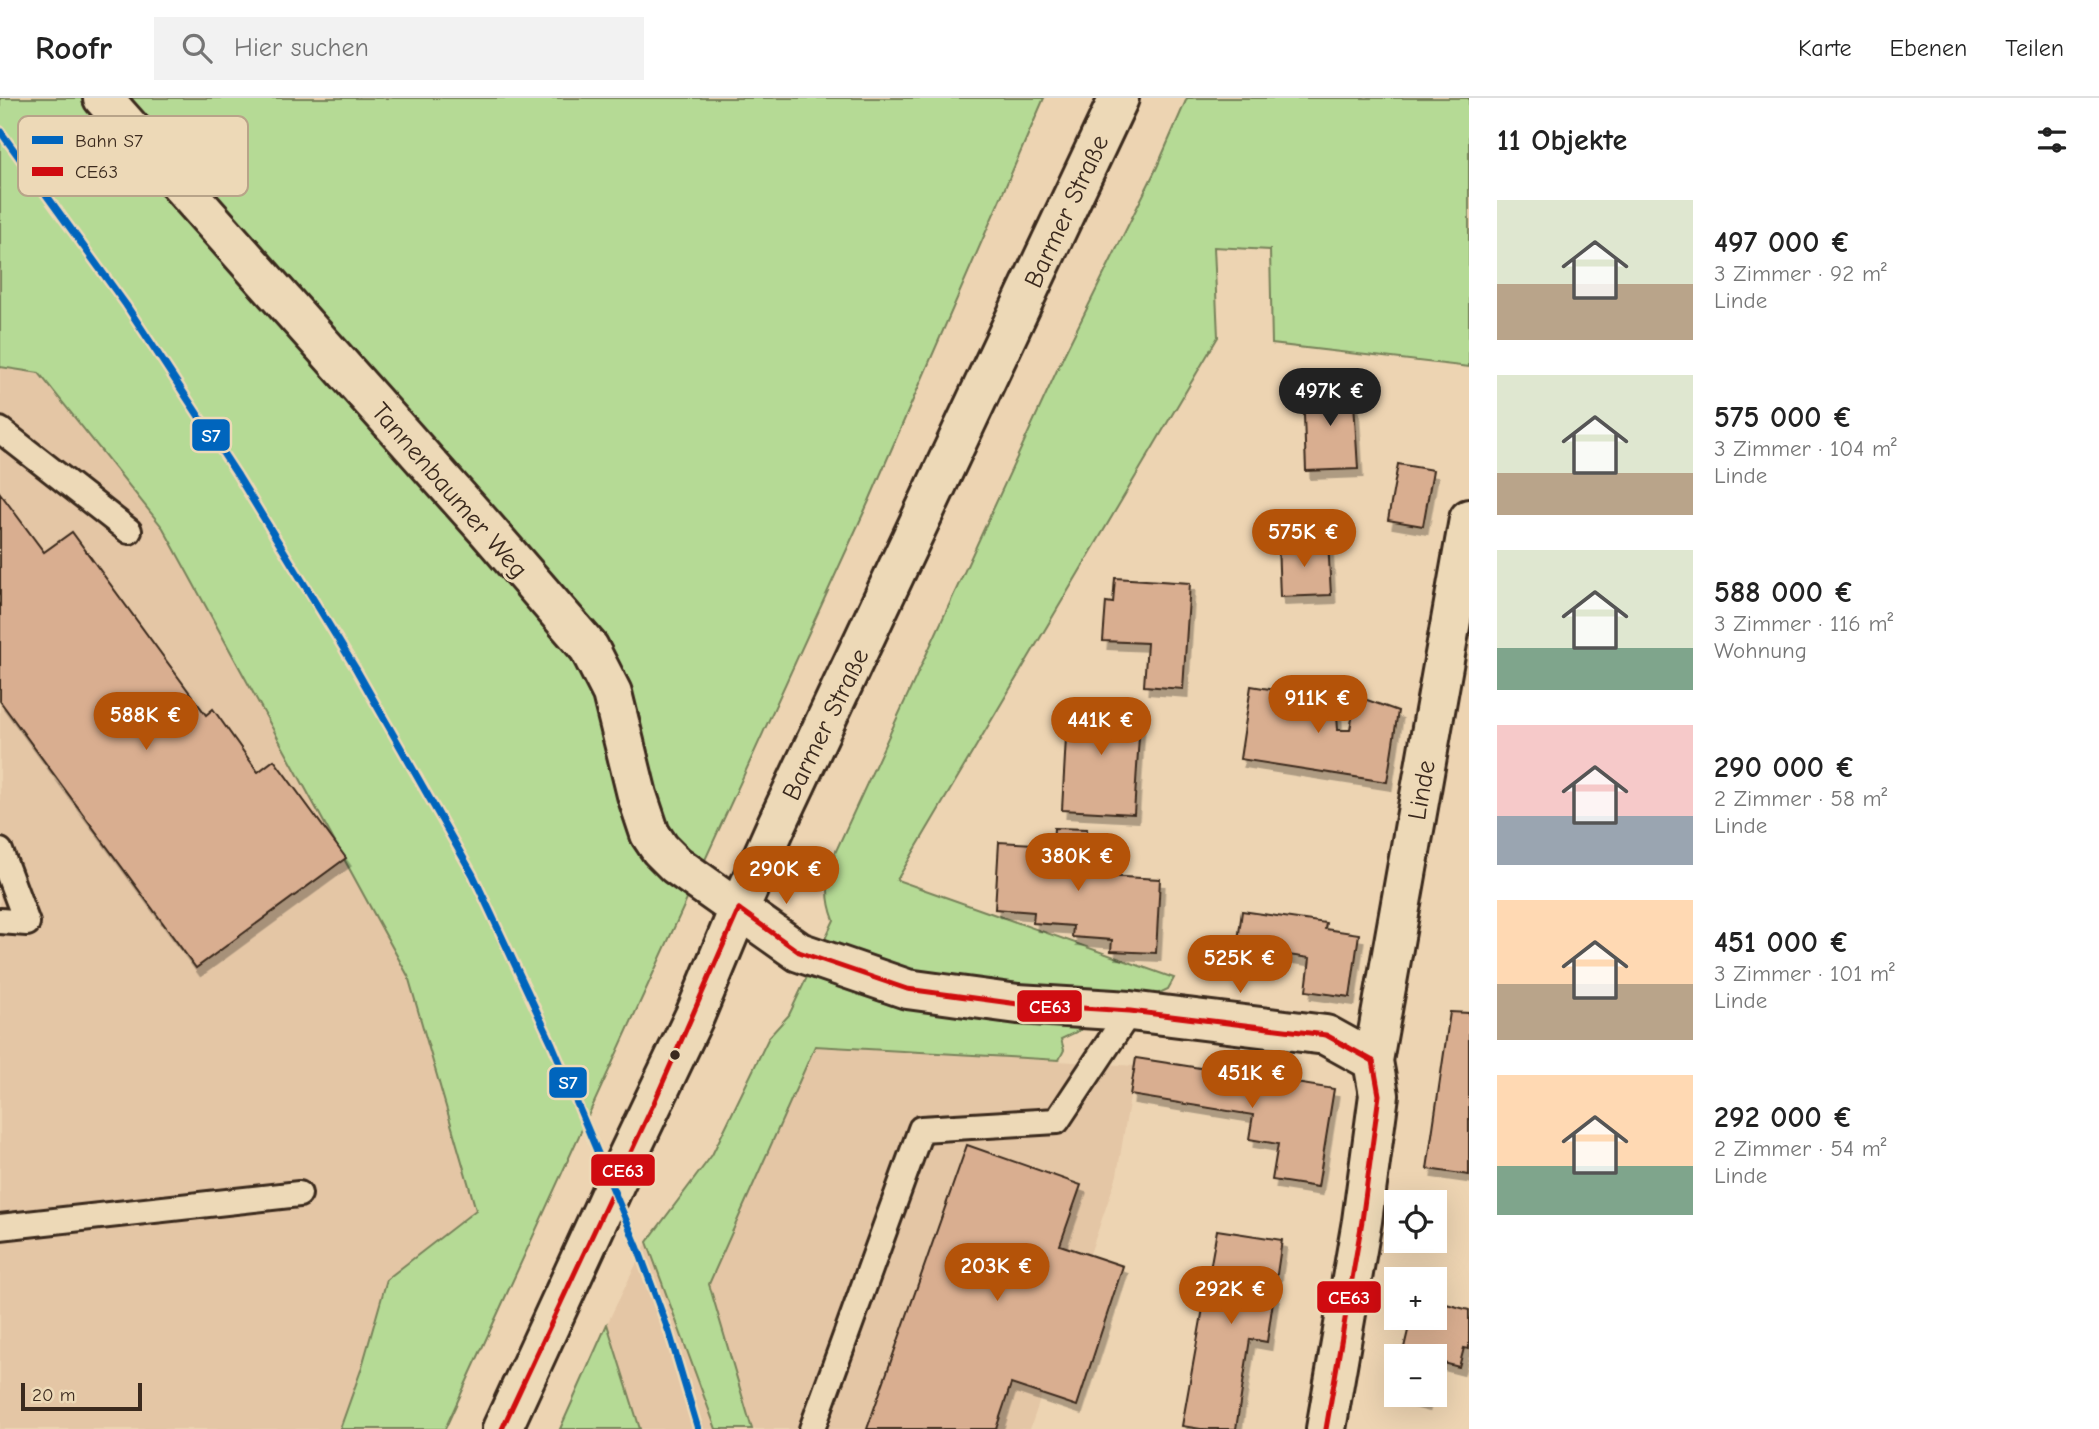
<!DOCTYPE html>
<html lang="de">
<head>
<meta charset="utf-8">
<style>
	:root { --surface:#fff; --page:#f2f2f2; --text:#222; --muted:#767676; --line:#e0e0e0; --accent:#b45309 }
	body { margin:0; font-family:"Comic Neue",sans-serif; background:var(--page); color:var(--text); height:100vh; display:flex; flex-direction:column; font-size:26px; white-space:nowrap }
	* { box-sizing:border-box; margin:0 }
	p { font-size:23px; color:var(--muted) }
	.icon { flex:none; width:38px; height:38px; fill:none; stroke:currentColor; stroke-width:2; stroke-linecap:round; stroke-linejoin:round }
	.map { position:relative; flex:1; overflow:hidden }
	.panel { display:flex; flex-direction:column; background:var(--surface); width:630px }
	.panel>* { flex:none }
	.tools { position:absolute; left:1384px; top:1092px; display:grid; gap:14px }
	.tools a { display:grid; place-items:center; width:63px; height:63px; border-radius:0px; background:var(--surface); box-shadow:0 7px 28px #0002; font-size:35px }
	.scale { position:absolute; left:21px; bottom:18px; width:121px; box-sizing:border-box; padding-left:7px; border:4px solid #3b2a1e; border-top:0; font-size:19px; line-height:24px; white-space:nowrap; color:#3b2a1e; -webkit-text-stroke:5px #edd9b7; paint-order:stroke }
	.price { position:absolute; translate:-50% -60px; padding:0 16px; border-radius:24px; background:var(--accent); color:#fff; font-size:23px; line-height:46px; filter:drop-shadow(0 2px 4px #0008) }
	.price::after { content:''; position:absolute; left:50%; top:42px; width:21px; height:16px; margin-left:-10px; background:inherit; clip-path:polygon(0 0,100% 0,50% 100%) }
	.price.active { background:#222; color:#fff }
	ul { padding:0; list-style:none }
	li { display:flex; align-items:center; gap:21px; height:175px; padding:0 28px }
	li span { display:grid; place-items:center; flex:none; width:196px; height:140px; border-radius:0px; color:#555 }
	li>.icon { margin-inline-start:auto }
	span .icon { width:84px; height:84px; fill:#fffc; stroke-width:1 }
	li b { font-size:30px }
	h2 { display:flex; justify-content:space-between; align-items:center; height:84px; padding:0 28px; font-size:30px }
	header { display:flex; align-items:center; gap:42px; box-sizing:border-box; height:98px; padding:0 35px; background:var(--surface); border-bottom:2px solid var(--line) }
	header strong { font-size:33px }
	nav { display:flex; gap:38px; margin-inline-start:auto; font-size:24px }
	.search { width:490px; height:63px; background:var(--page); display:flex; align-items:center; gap:18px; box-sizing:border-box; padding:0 24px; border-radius:0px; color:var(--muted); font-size:26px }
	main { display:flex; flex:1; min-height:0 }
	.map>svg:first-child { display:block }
	.built { fill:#e4c6a5 }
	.green { fill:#b5da95; stroke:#78825a; stroke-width:2 }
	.building { fill:#d9ae90; stroke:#3b2a1e; stroke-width:2; filter:url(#shadow) }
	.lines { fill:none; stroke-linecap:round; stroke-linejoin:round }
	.lane-casing { stroke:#3b2a1e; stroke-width:30 }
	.street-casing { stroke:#3b2a1e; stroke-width:44 }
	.primary-casing { stroke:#3b2a1e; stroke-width:44 }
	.lane { stroke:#edd9b7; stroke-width:24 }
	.street { stroke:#edd9b7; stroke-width:38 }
	.primary { stroke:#edd9b7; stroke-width:38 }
	.bus-1-casing { stroke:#edd9b7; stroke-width:10 }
	.bus-1 { stroke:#d00b10; stroke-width:5 }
	.rail-1-casing { stroke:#edd9b7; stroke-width:12 }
	.rail-1 { stroke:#0065bd; stroke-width:7 }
	.bus-dot { fill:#3b2a1e; stroke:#edd9b7; stroke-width:2.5 }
	.labels { text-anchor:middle; stroke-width:6; stroke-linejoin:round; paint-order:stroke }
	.street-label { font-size:26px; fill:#3b2a1e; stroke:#edd9b7 }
	.key { fill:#edd9b7; stroke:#b8a489; stroke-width:2 }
	.key-label { font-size:19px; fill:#3b2a1e }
	.line-badge { stroke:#edd9b7; stroke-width:2.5 }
	.badge-label { font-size:19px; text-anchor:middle; font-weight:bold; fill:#fff }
</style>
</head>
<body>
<header>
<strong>Roofr</strong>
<div class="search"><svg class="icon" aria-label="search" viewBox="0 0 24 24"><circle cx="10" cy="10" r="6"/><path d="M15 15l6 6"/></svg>Hier suchen</div>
<nav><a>Karte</a><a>Ebenen</a><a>Teilen</a></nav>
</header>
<main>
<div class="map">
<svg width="1469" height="1331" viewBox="0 0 1469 1331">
	<defs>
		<filter id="shadow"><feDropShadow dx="4.5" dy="8" stdDeviation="0" flood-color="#0004"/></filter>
	</defs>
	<rect width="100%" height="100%" fill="#edd4b2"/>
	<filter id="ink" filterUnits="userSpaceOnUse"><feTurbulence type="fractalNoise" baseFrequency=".0143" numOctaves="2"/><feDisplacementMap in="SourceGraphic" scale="14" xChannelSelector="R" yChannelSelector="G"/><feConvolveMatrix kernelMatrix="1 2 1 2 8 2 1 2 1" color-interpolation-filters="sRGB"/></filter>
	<g filter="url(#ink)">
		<g class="built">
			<polygon points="0,269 39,275 163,430 408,878 476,1113 387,1181 361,1272 340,1331 0,1331"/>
			<polygon points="815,947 1135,968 1117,1077 1030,1331 752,1331 709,1186"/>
			<polygon points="647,1144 673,1213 716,1331 640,1331 607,1226"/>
		</g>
		<g class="green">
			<polygon points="0,0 1044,0 869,403 445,1331 340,1331 361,1272 387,1181 476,1112 408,878 163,430 39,275 0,269"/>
			<path d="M1187,0H1469V269L1272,246L1270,152L1214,149L1218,239L897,782L1174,880L1168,891L1061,941L1064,952L1059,962L815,948L709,1186L752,1331H716L647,1144L712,1057L769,939L789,917L834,822C824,796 828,781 835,755L1064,257L1157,69Z"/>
			<polygon points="607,1226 640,1331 560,1331"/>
		</g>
		<g class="building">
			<polygon points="1353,287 1358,371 1306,373 1303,289"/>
			<polygon points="1398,366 1433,372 1423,428 1388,422"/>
			<polygon points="0,395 44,454 72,434 206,617 213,611 258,674 274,662 346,760 196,870 0,603"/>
			<polygon points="1328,442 1331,497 1280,499 1278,444"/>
			<polygon points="1115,480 1190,485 1183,591 1144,588 1147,545 1103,543 1106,504 1113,505"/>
			<polygon points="1251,588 1336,602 1338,632 1350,632 1356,598 1398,613 1387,684 1240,661"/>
			<polygon points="1068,603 1141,607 1134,716 1062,712"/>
			<polygon points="1054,730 1087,731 1085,777 1160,781 1156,855 1111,853 1112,842 1072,839 1073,828 1033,825 1034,814 995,811 999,744 1053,747"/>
			<polygon points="1242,813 1326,825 1325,831 1359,836 1350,899 1306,893 1310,860 1237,850"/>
			<polygon points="1450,914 1469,915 1469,1077 1427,1071"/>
			<polygon points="1136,960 1334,991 1318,1089 1272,1082 1278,1046 1249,1041 1253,1017 1130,997"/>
			<polygon points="967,1047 1081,1087 1060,1147 1123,1168 1077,1308 1011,1286 996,1331 867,1331"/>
			<polygon points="1217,1132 1282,1142 1267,1244 1250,1241 1236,1331 1201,1331 1182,1328"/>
			<polygon points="1435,1203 1469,1212 1469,1251 1464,1250 1459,1269 1436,1263 1435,1266 1435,1258 1402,1258 1411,1220 1435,1220"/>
			<polygon points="1396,1281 1396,1297 1427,1297 1425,1305 1393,1297"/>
		</g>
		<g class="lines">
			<defs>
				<g id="lane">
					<polyline points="0,332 129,433"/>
					<polyline points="0,753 27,825 0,823"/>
					<polyline points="0,1129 299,1096"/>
					<polyline points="812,1331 921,1031 1057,1023 1130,913"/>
				</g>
				<g id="street">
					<polyline points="103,0 488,433 589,550 612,595 637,697 650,736 660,751 676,767 799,854 907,891 1018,906 1130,913 1326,937 1373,963"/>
					<polyline points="1326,1331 1362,1123 1379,997 1373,963 1469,421"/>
				</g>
				<polyline id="primary" points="502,1331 622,1070 695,917 739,811 777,726 1119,0"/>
			</defs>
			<use href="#lane" class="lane-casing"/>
			<use href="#street" class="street-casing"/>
			<use href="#primary" class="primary-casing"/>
			<use href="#lane" class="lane"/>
			<use href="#street" class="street"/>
			<use href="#primary" class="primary"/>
			<defs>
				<g id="bus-1">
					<polyline points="739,811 799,854 907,891 1018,906 1130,913 1326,937 1373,963"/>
					<polyline points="502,1331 653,1007 739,811"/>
					<polyline points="1326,1331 1362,1123 1379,997 1373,963"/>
				</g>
			</defs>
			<use href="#bus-1" class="bus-1-casing"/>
			<use href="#bus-1" class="bus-1"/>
			<defs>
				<polyline id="rail-1" points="0,33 126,207 238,378 356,571 473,777 552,946 637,1148 669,1234 698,1331"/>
			</defs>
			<use href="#rail-1" class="rail-1-casing"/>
			<use href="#rail-1" class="rail-1"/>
		</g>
	</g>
	<circle class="bus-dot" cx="675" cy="957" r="6"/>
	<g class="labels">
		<g class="street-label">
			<text transform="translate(1066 113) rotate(-65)" y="9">Barmer Straße</text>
			<text transform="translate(450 392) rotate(49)" y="9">Tannenbaumer Weg</text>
			<text transform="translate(825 626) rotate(-64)" y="9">Barmer Straße</text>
			<text transform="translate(1421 692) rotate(-80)" y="9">Linde</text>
		</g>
	</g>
	<rect x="18" y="18" width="230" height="80" rx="10" class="key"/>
	<rect x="32" y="38" width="31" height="8" fill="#0065bd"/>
	<rect x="32" y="69" width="31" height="9" fill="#d00b10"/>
	<g class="key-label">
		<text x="75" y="49">Bahn S7</text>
		<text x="75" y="80">CE63</text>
	</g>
	<g class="line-badge">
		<rect x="191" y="320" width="40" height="34" rx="7" fill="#0065bd"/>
		<rect x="1016" y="891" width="67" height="34" rx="7" fill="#d00b10"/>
		<rect x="548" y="968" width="40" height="33" rx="7" fill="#0065bd"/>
		<rect x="590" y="1055" width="66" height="34" rx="7" fill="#d00b10"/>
		<rect x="1316" y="1182" width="66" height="34" rx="7" fill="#d00b10"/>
	</g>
	<g class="badge-label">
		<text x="211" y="344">S7</text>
		<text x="1050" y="915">CE63</text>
		<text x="568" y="991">S7</text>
		<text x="623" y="1079">CE63</text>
		<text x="1349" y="1206">CE63</text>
	</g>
</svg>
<div class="tools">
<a><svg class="icon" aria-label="locate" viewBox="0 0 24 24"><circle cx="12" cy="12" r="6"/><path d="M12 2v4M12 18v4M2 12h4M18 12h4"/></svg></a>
<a>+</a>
<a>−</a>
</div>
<div class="scale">20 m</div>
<b class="price active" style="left:1330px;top:330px">497K €</b>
<b class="price" style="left:1304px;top:471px">575K €</b>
<b class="price" style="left:1318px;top:637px">911K €</b>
<b class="price" style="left:146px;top:654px">588K €</b>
<b class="price" style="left:1101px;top:659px">441K €</b>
<b class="price" style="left:1078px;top:795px">380K €</b>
<b class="price" style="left:786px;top:808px">290K €</b>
<b class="price" style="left:1240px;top:897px">525K €</b>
<b class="price" style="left:1252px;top:1012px">451K €</b>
<b class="price" style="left:997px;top:1205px">203K €</b>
<b class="price" style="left:1231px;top:1228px">292K €</b>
</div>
<section class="panel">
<h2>11 Objekte<svg class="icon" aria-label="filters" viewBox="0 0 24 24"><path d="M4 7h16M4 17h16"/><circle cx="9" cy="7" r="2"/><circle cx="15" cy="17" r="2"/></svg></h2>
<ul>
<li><span style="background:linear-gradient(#dfe7d0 60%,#b9a48a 0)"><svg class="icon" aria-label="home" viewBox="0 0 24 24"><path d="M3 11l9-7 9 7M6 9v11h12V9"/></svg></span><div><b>497 000 €</b><p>3 Zimmer · 92 m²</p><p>Linde</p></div></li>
<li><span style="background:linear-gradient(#dfe7d0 70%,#b9a48a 0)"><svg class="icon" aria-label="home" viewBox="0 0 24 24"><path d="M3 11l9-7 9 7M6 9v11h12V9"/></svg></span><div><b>575 000 €</b><p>3 Zimmer · 104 m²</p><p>Linde</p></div></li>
<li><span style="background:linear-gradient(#dfe7d0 70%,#7fa58c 0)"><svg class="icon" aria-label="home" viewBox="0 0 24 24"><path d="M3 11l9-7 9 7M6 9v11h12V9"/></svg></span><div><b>588 000 €</b><p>3 Zimmer · 116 m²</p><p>Wohnung</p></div></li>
<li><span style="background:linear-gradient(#f6c9c9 65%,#9aa5b1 0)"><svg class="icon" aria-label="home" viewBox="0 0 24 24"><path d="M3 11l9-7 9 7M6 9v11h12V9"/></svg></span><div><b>290 000 €</b><p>2 Zimmer · 58 m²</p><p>Linde</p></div></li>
<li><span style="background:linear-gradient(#ffd9b3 60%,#b9a48a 0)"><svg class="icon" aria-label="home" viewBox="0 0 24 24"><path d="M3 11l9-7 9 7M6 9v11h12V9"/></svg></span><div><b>451 000 €</b><p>3 Zimmer · 101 m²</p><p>Linde</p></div></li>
<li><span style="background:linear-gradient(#ffd9b3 65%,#7fa58c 0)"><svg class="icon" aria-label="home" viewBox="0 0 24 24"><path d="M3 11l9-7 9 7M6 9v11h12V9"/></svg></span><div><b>292 000 €</b><p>2 Zimmer · 54 m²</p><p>Linde</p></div></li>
</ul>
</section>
</main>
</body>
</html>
